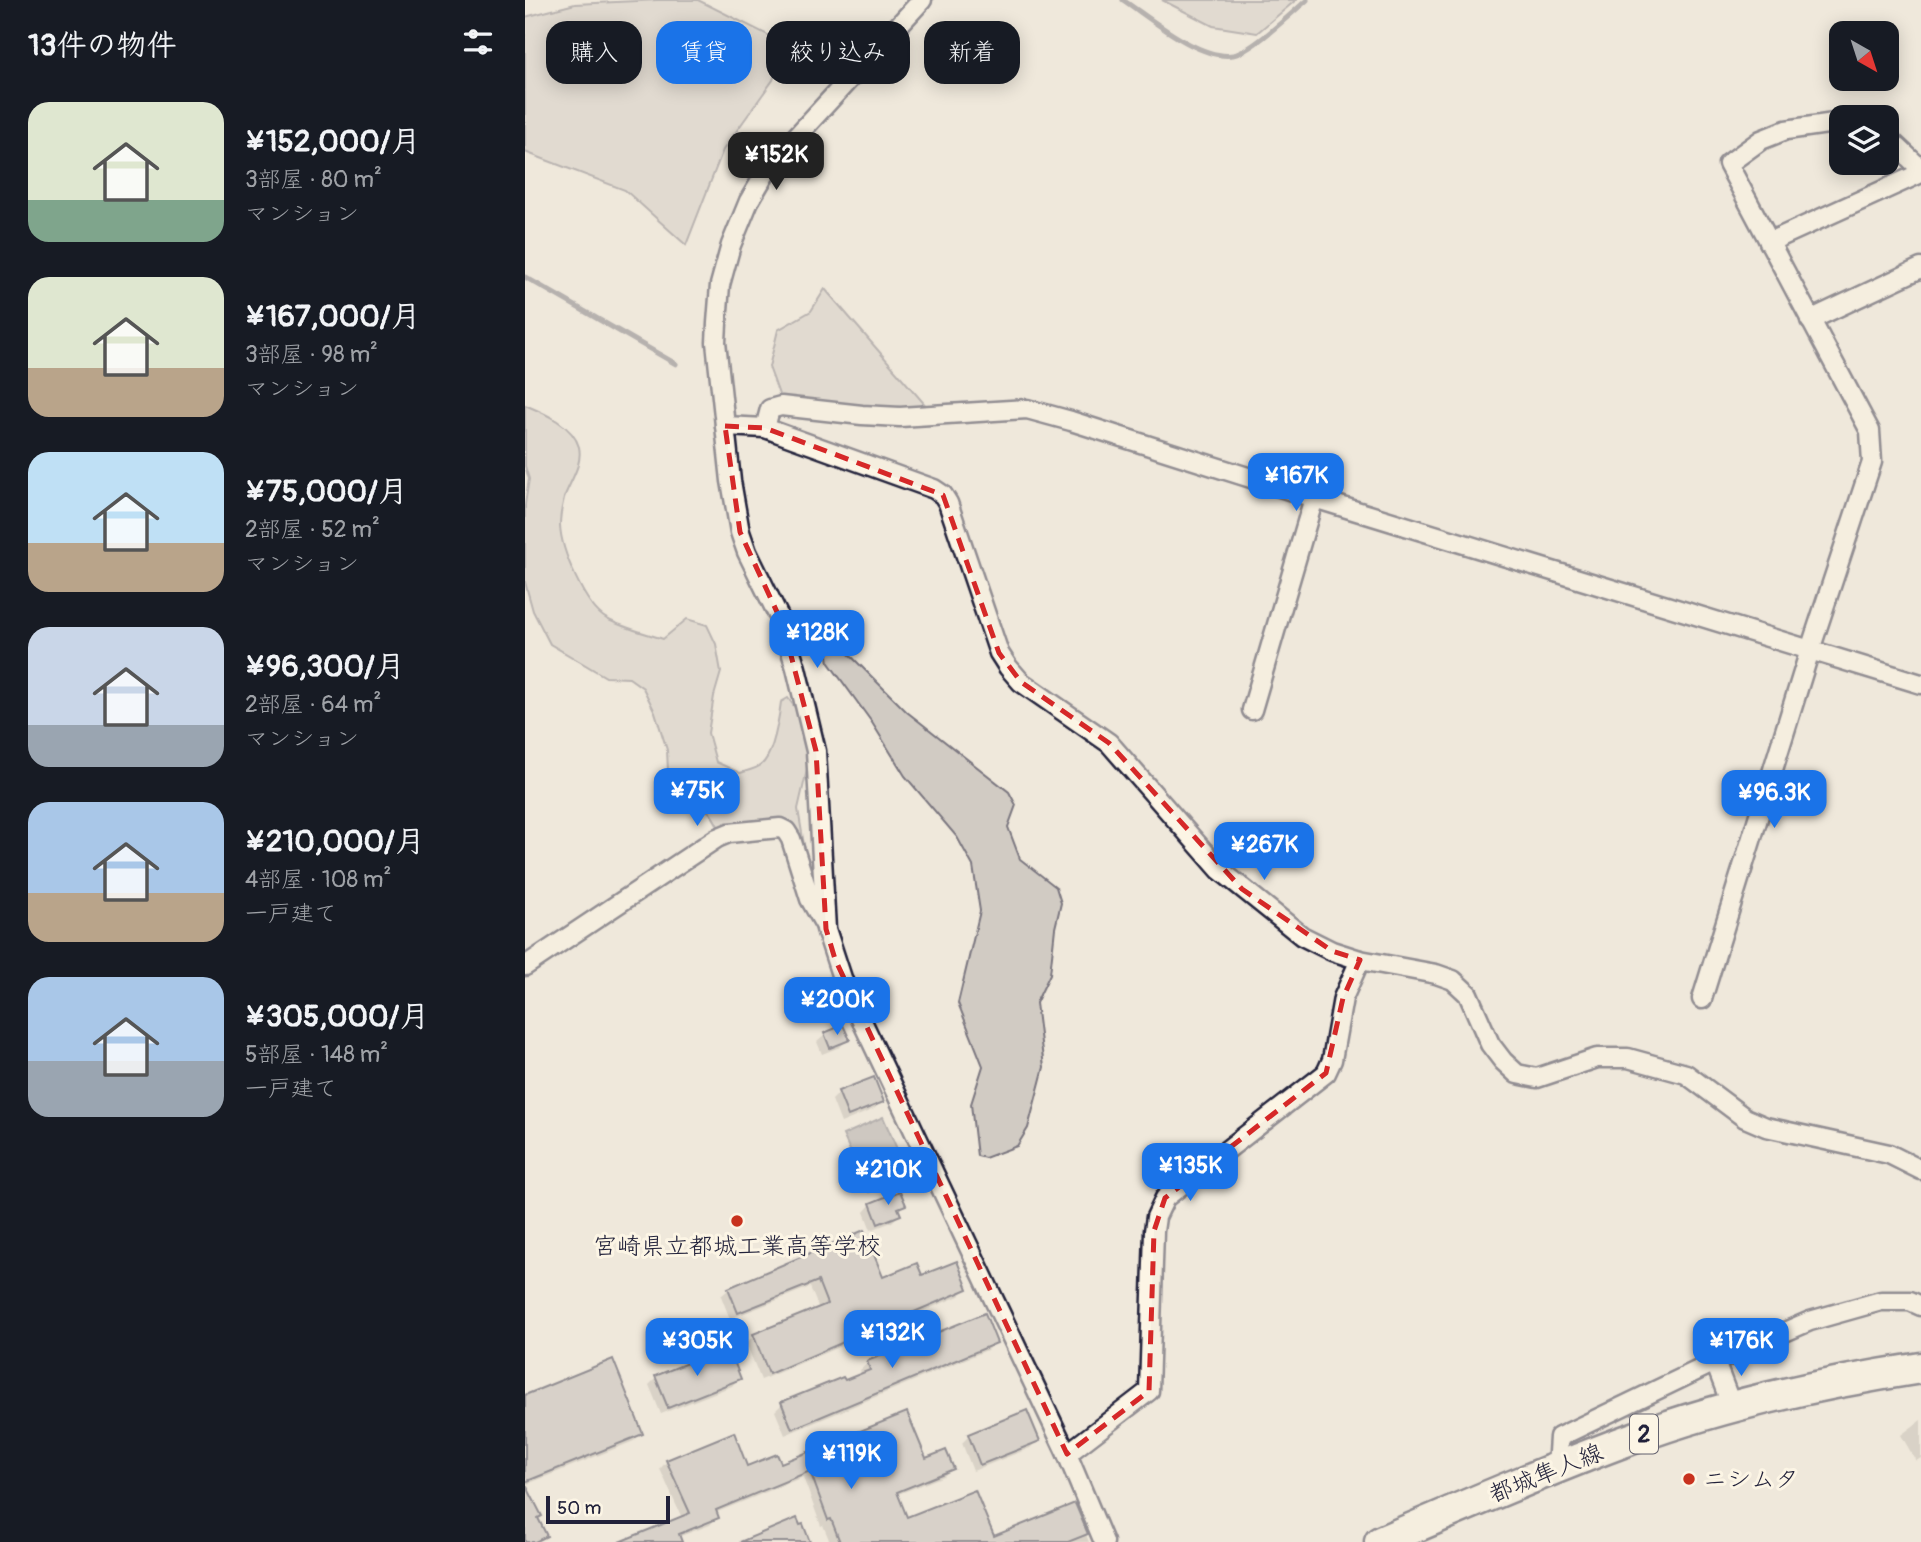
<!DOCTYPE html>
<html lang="ja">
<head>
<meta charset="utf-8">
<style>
	:root { --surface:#171b24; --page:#20242c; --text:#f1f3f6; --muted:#9ea1a6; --accent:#1a73e8 }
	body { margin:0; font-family:Pangolin,"Klee One",sans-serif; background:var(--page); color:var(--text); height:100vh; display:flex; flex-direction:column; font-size:26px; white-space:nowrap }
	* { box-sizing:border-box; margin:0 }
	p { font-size:23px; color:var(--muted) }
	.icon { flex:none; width:38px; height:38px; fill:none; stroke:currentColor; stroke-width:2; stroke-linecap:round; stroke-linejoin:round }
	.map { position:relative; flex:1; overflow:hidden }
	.drawer { display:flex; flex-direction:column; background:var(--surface); width:525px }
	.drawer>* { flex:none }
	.top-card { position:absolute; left:21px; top:21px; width:665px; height:63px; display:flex; gap:14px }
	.needle { width:46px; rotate:141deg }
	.tools { position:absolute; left:1304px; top:21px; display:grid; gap:14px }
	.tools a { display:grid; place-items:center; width:70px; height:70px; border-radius:14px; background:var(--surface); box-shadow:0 4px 18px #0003; font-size:35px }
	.scale { position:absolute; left:21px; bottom:18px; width:124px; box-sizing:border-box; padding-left:7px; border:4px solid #22223b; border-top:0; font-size:19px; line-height:24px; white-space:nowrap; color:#22223b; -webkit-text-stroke:5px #fcf5e5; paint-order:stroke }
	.price { position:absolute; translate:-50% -60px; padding:0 16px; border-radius:14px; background:var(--accent); color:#fff; font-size:23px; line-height:46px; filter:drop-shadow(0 2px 4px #0008) }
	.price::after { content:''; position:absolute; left:50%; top:42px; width:21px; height:16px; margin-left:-10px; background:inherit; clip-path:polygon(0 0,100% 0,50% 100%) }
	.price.active { background:#222; color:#fff }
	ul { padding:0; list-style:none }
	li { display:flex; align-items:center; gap:21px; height:175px; padding:0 28px }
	li span { display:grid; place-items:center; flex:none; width:196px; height:140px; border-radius:21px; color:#555 }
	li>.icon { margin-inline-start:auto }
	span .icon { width:84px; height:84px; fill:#fffc; stroke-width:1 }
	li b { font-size:30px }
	h2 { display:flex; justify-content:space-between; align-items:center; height:84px; padding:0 28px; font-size:30px }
	.chip { padding:0 24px; border-radius:21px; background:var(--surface); box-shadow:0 4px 18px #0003; font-size:24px; line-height:63px }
	.chip.active { background:var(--accent); color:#fff }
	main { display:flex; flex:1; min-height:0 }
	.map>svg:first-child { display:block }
	.green { fill:#d1cbc3; stroke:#7a767f; stroke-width:2 }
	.water { fill:#a6a2a2; stroke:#716f79; stroke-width:2 }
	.shadow { fill:#0003 }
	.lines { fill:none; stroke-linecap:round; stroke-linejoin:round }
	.stream { stroke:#716f79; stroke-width:5 }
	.building { fill:#bcb7b3; stroke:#22223b; stroke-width:2 }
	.minor-casing { stroke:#22223b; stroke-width:23 }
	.primary-casing { stroke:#22223b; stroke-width:35 }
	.minor { stroke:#fcf5e5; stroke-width:18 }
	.primary { stroke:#fcf5e5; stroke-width:30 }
	.marked { fill:none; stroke:#d62828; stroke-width:5; stroke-dasharray:14 9; stroke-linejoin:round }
	.poi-dot { fill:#c8321e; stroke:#fcf5e5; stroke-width:2.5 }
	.labels { text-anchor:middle; stroke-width:6; stroke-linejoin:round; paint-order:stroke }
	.shield { fill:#fcf5e5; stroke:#63616e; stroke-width:2 }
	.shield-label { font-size:23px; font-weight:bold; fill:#22223b }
	.poi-label { font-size:24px; fill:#22223b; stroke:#fcf5e5 }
	.street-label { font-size:24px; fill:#22223b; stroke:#fcf5e5 }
</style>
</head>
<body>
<main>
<section class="drawer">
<h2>13件の物件<svg class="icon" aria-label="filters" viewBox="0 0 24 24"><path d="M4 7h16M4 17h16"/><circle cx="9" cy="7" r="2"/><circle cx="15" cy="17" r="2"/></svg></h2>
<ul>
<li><span style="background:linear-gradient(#dfe7d0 70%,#7fa58c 0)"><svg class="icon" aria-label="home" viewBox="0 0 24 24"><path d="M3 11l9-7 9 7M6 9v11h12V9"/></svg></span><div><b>¥152,000/月</b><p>3部屋 · 80 m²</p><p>マンション</p></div></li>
<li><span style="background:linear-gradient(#dfe7d0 65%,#b9a48a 0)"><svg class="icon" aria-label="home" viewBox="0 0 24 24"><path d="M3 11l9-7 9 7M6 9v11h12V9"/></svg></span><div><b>¥167,000/月</b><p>3部屋 · 98 m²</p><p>マンション</p></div></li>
<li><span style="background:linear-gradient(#bfe0f5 65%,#b9a48a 0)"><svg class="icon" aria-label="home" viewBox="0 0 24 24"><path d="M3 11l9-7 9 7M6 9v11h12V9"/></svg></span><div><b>¥75,000/月</b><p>2部屋 · 52 m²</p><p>マンション</p></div></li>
<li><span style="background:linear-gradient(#c9d6e8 70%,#9aa5b1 0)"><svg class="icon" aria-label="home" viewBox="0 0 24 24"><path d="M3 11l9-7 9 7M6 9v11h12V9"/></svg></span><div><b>¥96,300/月</b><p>2部屋 · 64 m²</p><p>マンション</p></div></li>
<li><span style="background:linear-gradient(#a9c7e8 65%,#b9a48a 0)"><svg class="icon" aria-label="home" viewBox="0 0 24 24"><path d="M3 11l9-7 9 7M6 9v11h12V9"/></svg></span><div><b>¥210,000/月</b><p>4部屋 · 108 m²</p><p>一戸建て</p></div></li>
<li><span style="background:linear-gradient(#a9c7e8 60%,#9aa5b1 0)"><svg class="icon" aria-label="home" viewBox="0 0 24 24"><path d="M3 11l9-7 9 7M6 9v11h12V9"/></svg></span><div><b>¥305,000/月</b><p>5部屋 · 148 m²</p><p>一戸建て</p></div></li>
</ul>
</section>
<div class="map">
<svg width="1396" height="1542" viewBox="0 0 1396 1542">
	<rect width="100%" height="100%" fill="#efe8db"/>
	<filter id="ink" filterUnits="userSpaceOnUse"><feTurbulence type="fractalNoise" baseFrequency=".0143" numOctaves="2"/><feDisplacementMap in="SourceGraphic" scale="14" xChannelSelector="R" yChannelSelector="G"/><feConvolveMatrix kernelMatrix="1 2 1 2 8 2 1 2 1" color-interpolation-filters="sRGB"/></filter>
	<g filter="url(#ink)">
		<g class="green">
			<polygon points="132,0 173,0 261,44 248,80 198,150 161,245 100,190 0,152 0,17 50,4"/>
			<polygon points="637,0 771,0 732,33 688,26"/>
			<polygon points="300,289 403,408 353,408 256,400 244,367 253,330 286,311"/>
			<path d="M0,405C19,413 48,425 54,447C58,465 44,483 39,498C37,506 35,517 35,525C36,550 60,607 82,619C99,628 120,633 138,639L162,619L182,625L191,644L196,672L189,696L183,733L191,762L215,773C221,771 231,769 236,765C249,755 254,717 256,702L263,698L274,713L284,761L273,809L286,887L270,835L196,832C193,826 189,817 184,812C172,801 155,804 144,792L142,750L130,712L118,688L104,678L81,677L25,644L8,611L0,582V504L4,479L0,466Z"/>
			<polygon points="299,625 322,652 382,712 484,792 491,805 483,827 495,859 531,887 536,903 530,928 525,974 511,1003 519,1067 503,1128 492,1146 460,1158 452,1156 446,1104 458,1066 433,1003 455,911 448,866 432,837 380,776 346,721 304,663"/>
		</g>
		<polygon class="water" points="358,1117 383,1174 344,1192 318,1135"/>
		<g class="shadow">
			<polygon points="283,996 306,1000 298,1007 280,1014 275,1003"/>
			<polygon points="317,1027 322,1040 315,1047 297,1054 292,1042 300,1035"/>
			<polygon points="314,1093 357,1101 349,1109 316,1123 307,1100"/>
			<polygon points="346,1204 379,1205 373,1211 374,1215 367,1222 346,1230 339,1212"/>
			<polygon points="338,1232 357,1279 396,1278 441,1289 434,1296 236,1380 221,1343 229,1336 294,1309 285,1287 205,1319 196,1296 204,1289"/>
			<polygon points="470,1342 462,1350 260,1435 250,1411 257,1404 337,1375 335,1370 343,1363"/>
			<polygon points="197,1362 214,1378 207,1386 136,1414 124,1385 131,1378"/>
			<polygon points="0,1397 116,1433 109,1441 0,1485"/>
			<polygon points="1396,1420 1396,1458 1391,1461 1376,1435"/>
			<polygon points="444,1436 513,1440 505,1448 448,1471 437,1443"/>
			<polygon points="400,1460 427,1468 419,1476 371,1495 381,1520 468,1539 549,1505 564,1542 305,1542 298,1525 296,1526 278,1477 190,1513 192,1517 185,1525 153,1537 155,1542 97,1542 157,1518 135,1469 142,1461 221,1469"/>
		</g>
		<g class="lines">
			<g class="stream">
				<path d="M598,0C625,18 674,60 708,55C726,52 767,13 782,0"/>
				<polyline points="0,277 151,364"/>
			</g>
		</g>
		<g class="building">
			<polygon points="302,986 308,1000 288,1008 282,994"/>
			<polygon points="318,1025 325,1040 305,1048 299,1033"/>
			<polygon points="349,1077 359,1102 323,1116 313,1091"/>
			<polygon points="375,1191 381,1205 373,1208 376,1215 353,1224 345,1203"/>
			<polygon points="339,1230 358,1277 392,1263 397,1275 432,1261 443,1289 244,1374 228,1334 302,1304 293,1281 213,1313 203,1288"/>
			<polygon points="460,1313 472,1343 267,1429 256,1402 318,1377 320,1380 345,1370 342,1361"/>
			<polygon points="194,1350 198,1360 207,1356 216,1379 143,1408 130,1376"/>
			<polygon points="88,1359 118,1434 0,1482 0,1395"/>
			<polygon points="502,1410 515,1441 455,1465 443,1434"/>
			<polygon points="382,1412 401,1458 421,1450 429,1469 372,1492 382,1517 450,1490 469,1536 550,1503 563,1534 543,1542 315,1542 306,1519 303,1520 285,1471 191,1510 194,1518 154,1534 157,1542 94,1542 165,1513 141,1460 209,1432 222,1466 252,1454 256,1463"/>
			<polygon points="0,1483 17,1516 13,1518 22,1536 10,1542 0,1542"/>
			<polygon points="272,1518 275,1525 278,1524 285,1542 215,1542"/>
		</g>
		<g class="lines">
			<defs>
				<g id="minor">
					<polyline points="397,0 246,164 224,201 206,245 195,285 192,323 191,342 206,481 215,532 222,552 258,625 271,668 291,751 301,929 318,981 542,1454 579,1542"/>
					<polyline points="1362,137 1396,169"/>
					<polyline points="1244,242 1396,173"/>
					<polyline points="1285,320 1396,268"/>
					<polyline points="200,426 240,428 409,489 418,495 423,503 474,653 483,667 496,682 584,743 695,870 777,936 807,951 835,960 911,974 928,980 943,994 965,1044 978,1061 992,1074 1012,1078 1072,1058 1103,1058 1161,1074 1220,1118 1241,1127 1364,1154 1396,1170"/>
					<polyline points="240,428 245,409 256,406 337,415 375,417 502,409 546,421 789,498 1396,684"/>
					<polyline points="727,710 789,498"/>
					<polyline points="0,966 192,838 204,833 255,828 261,831 266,839 285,899 300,925"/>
					<polyline points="1177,999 1285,650 1347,462 1345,431 1203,164 1236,140 1261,130 1316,122"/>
					<polyline points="1190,1362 1207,1407"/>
					<polyline points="542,1454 624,1391 629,1231 631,1217 640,1198 801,1073 807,1060 818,998 835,960"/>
					<polyline points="1032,1468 1034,1437 1190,1362 1285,1321 1356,1301 1385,1301 1396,1306"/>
				</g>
				<path id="primary" d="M855,1542C938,1507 1021,1470 1106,1439C1200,1404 1298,1383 1396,1368"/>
			</defs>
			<use href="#minor" class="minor-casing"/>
			<use href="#primary" class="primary-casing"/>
			<use href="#minor" class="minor"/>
			<use href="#primary" class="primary"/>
		</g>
	</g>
	<path d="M0 0H1396V1542H0ZM200,426L240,428L418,495L474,653L496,682L584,743L717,889L807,951L835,960L818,998L801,1073L640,1198L629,1231L624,1391L542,1454L310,959L301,929L291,751L258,625L215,532Z" fill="#efe8db" fill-opacity=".55" fill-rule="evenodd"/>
	<path class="marked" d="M200,426L240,428L418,495L474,653L496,682L584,743L717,889L807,951L835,960L818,998L801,1073L640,1198L629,1231L624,1391L542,1454L310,959L301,929L291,751L258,625L215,532Z"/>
	<g class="poi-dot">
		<circle cx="212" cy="1221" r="7"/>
		<circle cx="1164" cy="1479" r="7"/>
	</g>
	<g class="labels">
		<rect class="shield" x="1105" y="1414.5" width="28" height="39" rx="5"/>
		<g class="shield-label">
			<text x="1119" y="1442">2</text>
		</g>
		<g class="poi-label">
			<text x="212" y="1254">宮崎県立都城工業高等学校</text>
			<text x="1178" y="1487" text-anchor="start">ニシムタ</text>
		</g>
		<g class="street-label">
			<text transform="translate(1021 1473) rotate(-22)" y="8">都城隼人線</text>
		</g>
	</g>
</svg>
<div class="tools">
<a><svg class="needle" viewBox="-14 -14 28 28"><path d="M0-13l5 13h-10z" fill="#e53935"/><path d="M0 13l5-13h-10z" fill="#9ea1a6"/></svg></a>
<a><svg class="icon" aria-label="layers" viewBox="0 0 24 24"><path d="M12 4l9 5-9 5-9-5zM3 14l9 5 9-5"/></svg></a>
</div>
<div class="scale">50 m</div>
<b class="price active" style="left:251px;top:192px">¥152K</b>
<b class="price" style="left:771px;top:513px">¥167K</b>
<b class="price" style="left:292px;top:670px">¥128K</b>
<b class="price" style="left:172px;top:828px">¥75K</b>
<b class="price" style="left:1249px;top:830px">¥96.3K</b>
<b class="price" style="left:739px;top:882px">¥267K</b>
<b class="price" style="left:312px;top:1037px">¥200K</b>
<b class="price" style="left:665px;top:1203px">¥135K</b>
<b class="price" style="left:363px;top:1207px">¥210K</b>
<b class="price" style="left:367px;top:1370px">¥132K</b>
<b class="price" style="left:172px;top:1378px">¥305K</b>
<b class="price" style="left:1216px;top:1378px">¥176K</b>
<b class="price" style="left:326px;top:1491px">¥119K</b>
<div class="top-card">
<a class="chip">購入</a>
<a class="chip active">賃貸</a>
<a class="chip">絞り込み</a>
<a class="chip">新着</a>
</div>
</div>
</main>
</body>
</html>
